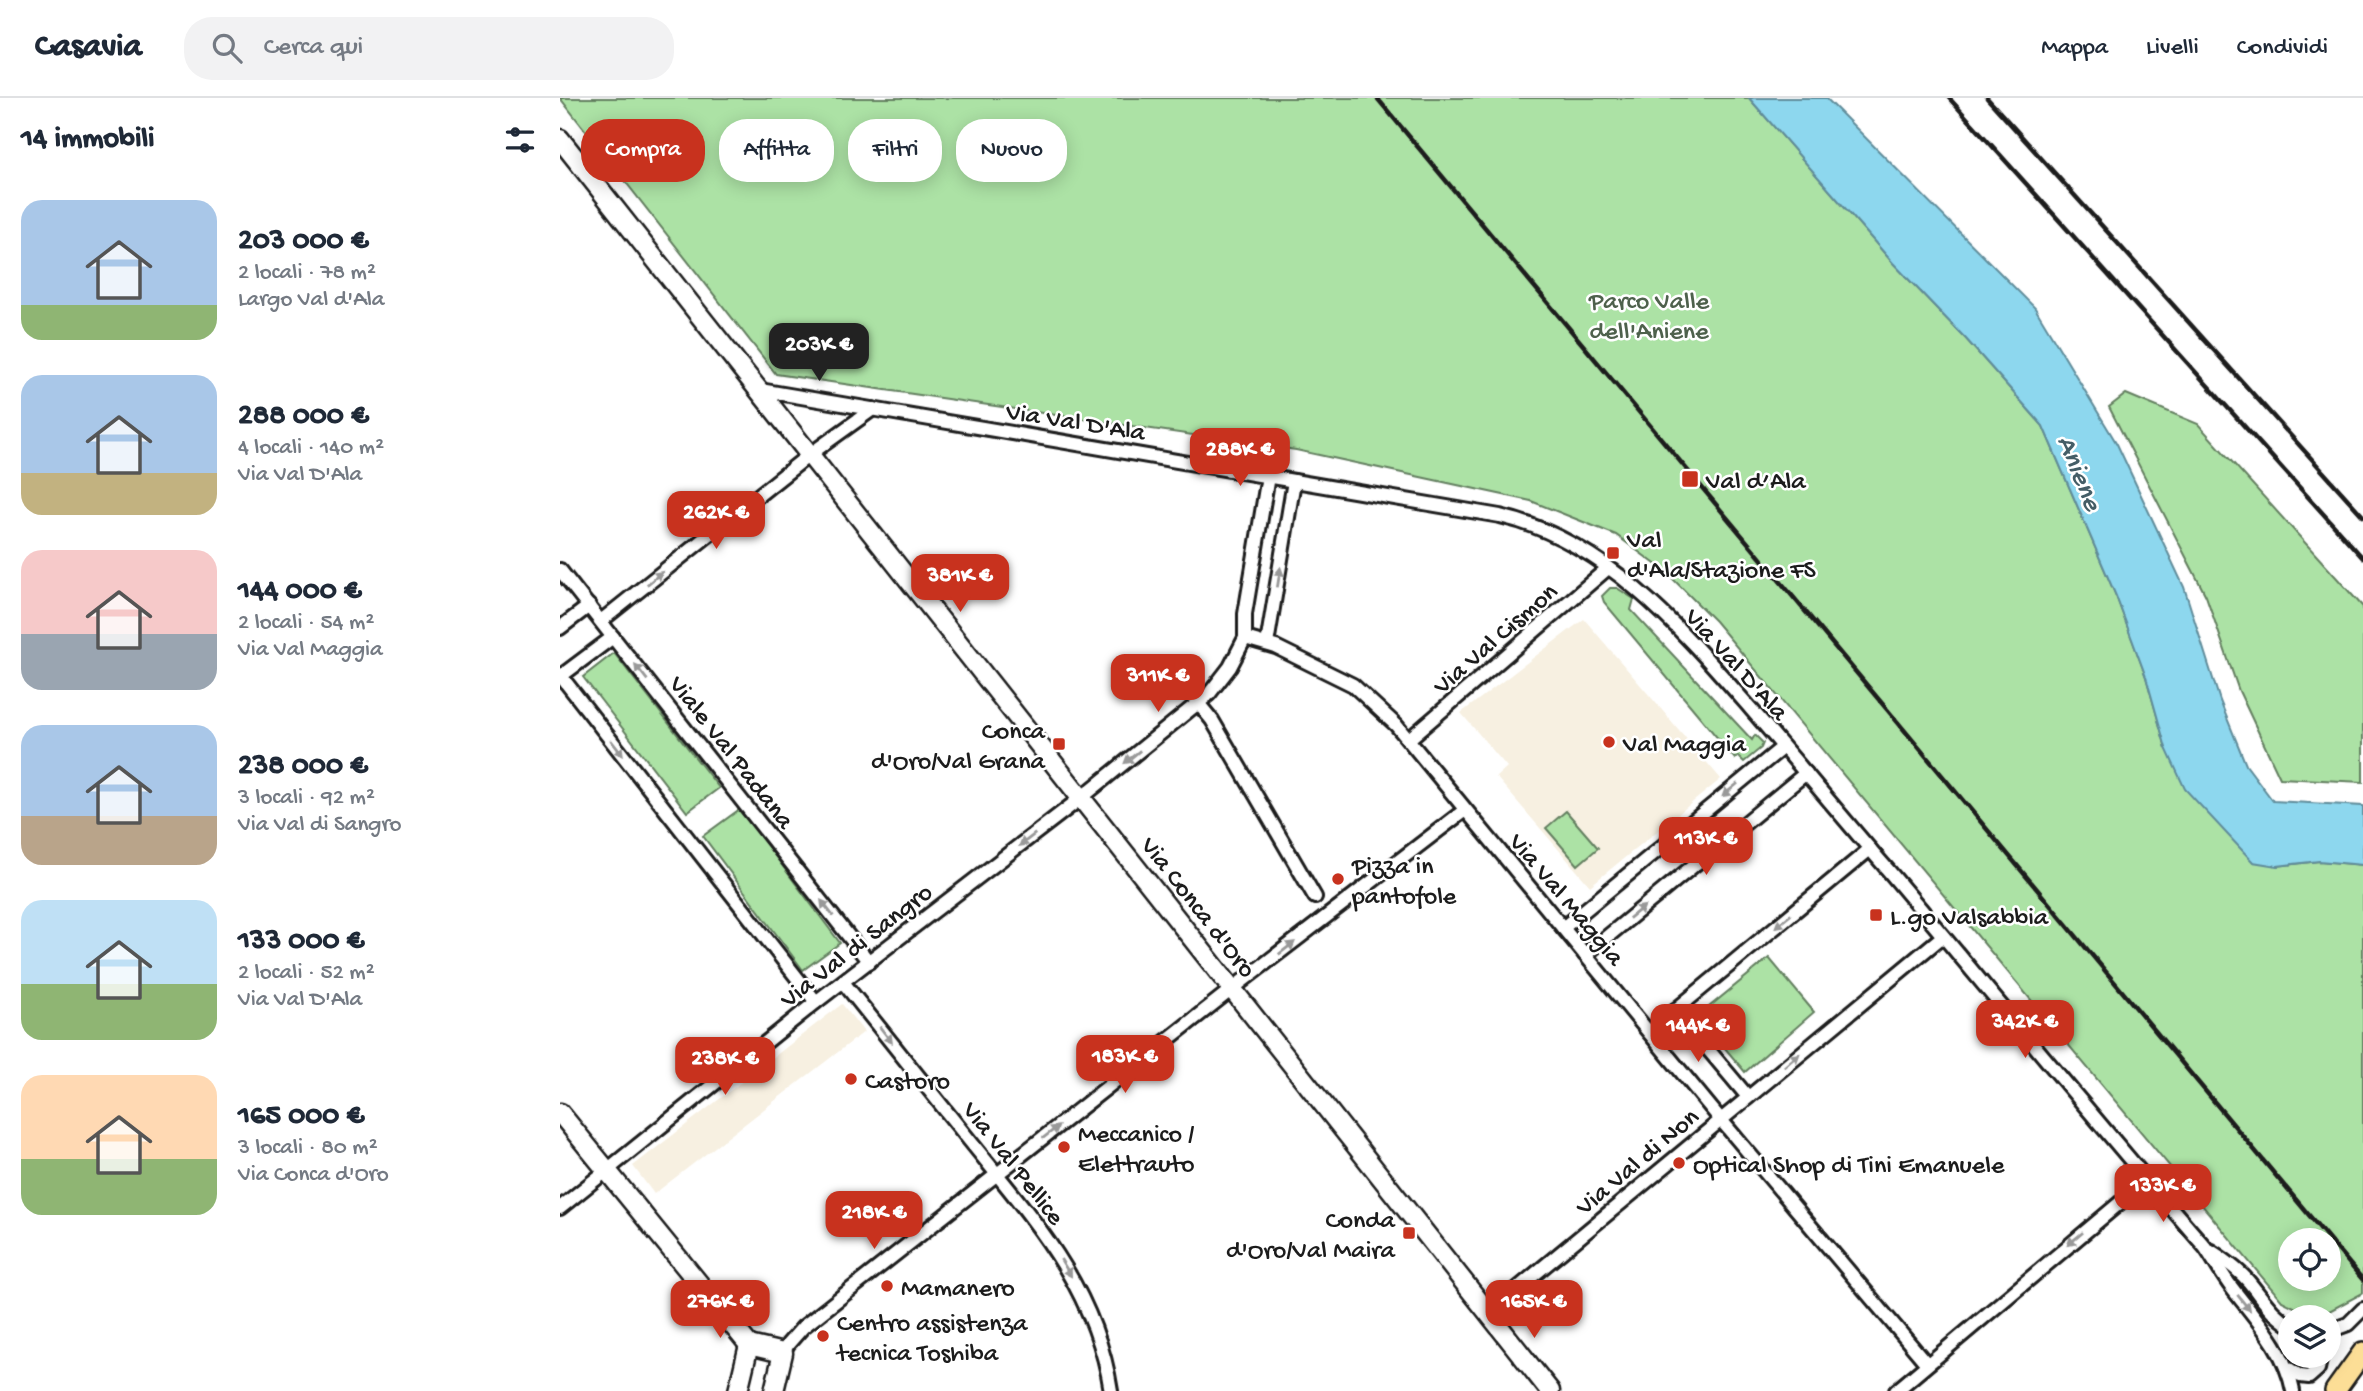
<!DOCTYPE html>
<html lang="it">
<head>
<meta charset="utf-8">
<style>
	:root { --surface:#fff; --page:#f2f2f3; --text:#1f2937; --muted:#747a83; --line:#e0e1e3; --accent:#c8321e }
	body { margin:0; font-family:"Gochi Hand",sans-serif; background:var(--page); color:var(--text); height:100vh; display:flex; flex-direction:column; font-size:26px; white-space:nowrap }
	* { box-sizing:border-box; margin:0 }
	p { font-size:23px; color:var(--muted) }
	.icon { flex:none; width:38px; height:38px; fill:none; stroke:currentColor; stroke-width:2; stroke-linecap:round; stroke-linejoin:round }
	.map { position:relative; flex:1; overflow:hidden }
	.sheet { display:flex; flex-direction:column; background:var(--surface); width:560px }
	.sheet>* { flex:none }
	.banner { position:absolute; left:21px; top:21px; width:665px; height:63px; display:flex; gap:14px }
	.tools { position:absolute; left:1718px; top:1130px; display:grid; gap:14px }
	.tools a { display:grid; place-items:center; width:63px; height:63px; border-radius:50%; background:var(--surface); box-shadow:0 4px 18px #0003; font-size:35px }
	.price { position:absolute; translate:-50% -60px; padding:0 16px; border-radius:14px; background:var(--accent); color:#fff; font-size:23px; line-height:46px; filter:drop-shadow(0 2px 4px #0008) }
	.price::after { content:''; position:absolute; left:50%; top:42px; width:21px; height:16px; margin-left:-10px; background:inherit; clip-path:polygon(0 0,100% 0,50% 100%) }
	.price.active { background:#222; color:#fff }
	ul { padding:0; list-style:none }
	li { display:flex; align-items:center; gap:21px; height:175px; padding:0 21px }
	li span { display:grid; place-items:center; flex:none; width:196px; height:140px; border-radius:21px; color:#555 }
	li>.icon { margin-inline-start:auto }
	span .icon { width:84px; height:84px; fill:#fffc; stroke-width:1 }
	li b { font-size:30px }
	h2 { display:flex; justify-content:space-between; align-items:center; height:84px; padding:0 21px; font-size:30px }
	.tag { padding:0 24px; border-radius:28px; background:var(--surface); box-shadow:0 4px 18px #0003; font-size:24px; line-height:63px }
	.tag.active { background:var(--accent); color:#fff }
	header { display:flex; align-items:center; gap:42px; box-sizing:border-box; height:98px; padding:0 35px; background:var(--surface); border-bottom:2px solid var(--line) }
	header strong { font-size:33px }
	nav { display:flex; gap:38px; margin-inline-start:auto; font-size:24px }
	.search { width:490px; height:63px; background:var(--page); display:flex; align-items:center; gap:18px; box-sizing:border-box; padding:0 24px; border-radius:28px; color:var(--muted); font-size:26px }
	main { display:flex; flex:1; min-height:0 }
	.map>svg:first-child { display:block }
	.built { fill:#f7f0e1 }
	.green { fill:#ace2a5; stroke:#647f60; stroke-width:2; fill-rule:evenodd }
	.water { fill:#8dd7ee; stroke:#608c9a; stroke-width:2 }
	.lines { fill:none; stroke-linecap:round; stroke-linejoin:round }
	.street-casing { stroke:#1c1c1c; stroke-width:18 }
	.secondary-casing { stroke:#1c1c1c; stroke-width:23 }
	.primary-casing { stroke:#1c1c1c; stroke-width:24 }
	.street { stroke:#fff; stroke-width:12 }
	.secondary { stroke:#fff; stroke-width:18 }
	.primary { stroke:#fcde96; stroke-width:19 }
	.rail { stroke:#1c1c1c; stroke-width:4.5 }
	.oneway { fill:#999 }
	.poi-dot { fill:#c8321e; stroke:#fff; stroke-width:2.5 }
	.labels { text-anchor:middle; stroke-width:5; stroke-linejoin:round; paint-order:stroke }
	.park-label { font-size:26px; fill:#4e614c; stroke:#fff }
	.street-label { font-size:26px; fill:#1c1c1c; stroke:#fff }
	.poi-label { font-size:26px; fill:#1c1c1c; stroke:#fff; text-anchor:start }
	.water-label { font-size:28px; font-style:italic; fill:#445d66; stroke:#fff }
</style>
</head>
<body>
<header>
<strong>Casavia</strong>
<div class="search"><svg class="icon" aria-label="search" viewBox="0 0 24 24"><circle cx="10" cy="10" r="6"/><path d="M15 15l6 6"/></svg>Cerca qui</div>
<nav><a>Mappa</a><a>Livelli</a><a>Condividi</a></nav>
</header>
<main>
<section class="sheet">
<h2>14 immobili<svg class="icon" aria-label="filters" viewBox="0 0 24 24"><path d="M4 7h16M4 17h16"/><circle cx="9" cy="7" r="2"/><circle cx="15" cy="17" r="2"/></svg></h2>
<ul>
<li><span style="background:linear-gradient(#a9c7e8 75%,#8fb573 0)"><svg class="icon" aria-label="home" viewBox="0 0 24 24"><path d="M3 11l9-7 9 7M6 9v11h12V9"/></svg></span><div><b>203 000 €</b><p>2 locali · 78 m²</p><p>Largo Val d'Ala</p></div></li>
<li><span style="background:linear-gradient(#a9c7e8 70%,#c2b280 0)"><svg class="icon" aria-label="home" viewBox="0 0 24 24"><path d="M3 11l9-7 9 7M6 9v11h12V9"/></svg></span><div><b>288 000 €</b><p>4 locali · 140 m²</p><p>Via Val D'Ala</p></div></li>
<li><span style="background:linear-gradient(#f6c9c9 60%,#9aa5b1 0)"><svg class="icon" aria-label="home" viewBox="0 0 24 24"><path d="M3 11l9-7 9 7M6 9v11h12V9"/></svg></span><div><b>144 000 €</b><p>2 locali · 54 m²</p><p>Via Val Maggia</p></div></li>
<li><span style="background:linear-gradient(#a9c7e8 65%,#b9a48a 0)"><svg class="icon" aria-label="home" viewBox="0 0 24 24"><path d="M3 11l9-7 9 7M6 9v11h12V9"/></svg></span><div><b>238 000 €</b><p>3 locali · 92 m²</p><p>Via Val di Sangro</p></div></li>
<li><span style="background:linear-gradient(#bfe0f5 60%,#8fb573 0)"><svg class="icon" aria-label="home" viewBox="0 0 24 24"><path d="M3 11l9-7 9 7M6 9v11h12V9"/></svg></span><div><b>133 000 €</b><p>2 locali · 52 m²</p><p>Via Val D'Ala</p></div></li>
<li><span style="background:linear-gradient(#ffd9b3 60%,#8fb573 0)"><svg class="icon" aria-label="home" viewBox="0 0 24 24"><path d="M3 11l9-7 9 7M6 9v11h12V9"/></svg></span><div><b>165 000 €</b><p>3 locali · 80 m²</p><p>Via Conca d'Oro</p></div></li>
</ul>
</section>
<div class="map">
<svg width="1803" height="1293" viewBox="0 0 1803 1293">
	<rect width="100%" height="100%" fill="#fff"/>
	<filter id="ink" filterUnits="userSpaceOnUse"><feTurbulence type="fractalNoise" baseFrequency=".0143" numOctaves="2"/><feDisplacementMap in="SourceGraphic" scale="14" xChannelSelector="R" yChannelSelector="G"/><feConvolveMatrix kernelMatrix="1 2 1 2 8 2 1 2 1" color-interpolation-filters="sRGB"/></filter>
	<g filter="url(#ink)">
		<g class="built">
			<polygon points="1024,521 1161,681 1030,788 936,679 947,669 901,615"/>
			<polygon points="282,906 304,934 94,1096 73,1068"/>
		</g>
		<g class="green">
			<path d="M0,0H1189L1333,165L1406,241L1483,328L1556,498L1586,579L1606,650L1717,768L1759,763L1803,767V1195L1756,1220L1722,1203L1155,523L1106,474L1056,437L971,403L736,352L216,276ZM1731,1143H1769V1181H1731Z"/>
			<polygon points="1566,296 1638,326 1803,509 1803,684 1720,680 1679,593 1646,498 1549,309"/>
			<polygon points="1050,490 1057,490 1074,501 1071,512 1192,642 1195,637 1203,645 1201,650 1184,664 1178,658 1175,661 1044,504 1042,498"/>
			<polygon points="54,555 159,690 127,714 23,579"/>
			<polygon points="180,711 280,845 243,872 143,738"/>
			<polygon points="1006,713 1038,750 1018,767 986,730"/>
			<polygon points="1209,860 1254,914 1185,974 1138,918"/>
		</g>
		<polygon class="water" points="1189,0 1266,0 1475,210 1557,346 1624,489 1660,603 1686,667 1713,703 1803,708 1803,767 1759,763 1717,768 1693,764 1625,691 1606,650 1586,579 1556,498 1483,328 1406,241 1333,165"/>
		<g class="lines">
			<defs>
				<g id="street">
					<path d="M200,292L940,418C1046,442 1122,532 1191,611C1237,664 1282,719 1328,772C1434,898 1537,1025 1645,1149C1654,1162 1662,1177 1672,1190C1697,1223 1725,1251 1733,1293"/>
					<polyline points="0,472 309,864"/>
					<polyline points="41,523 249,357 313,311"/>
					<polyline points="0,530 29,508"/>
					<polyline points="685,540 716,549 793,587 836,627 1161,1022 1367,1266"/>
					<polyline points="707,546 734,383"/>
					<polyline points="0,577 256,904"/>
					<polyline points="1,578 53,539"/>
					<polyline points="638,605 652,622 755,799"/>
					<polyline points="849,641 1048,470"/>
					<polyline points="1003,830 1223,649"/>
					<polyline points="1025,857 1246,675"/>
					<path d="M283,884C324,935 365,986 406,1038C470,1118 535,1187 551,1293"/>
					<polyline points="1115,912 1188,999"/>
					<polyline points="1089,934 1310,751"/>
					<polyline points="0,1110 256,904 521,700 649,596 670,569 685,540 685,516 708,378"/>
					<path d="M1651,1153C1665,1162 1679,1172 1689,1184C1703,1201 1712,1217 1731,1228"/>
					<polyline points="928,1215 1383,838"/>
					<polyline points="1769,1233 1788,1226 1803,1211"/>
					<polyline points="223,1255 228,1246 243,1229 672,891 905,712"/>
					<polyline points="1726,1269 1740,1278 1749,1279 1758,1271 1761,1258"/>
					<polyline points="1336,1293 1587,1082"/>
				</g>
				<g id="secondary">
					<polyline points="0,41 990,1293"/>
					<polyline points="0,1015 189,1247"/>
					<polyline points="189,1247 223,1255 214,1293"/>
					<polyline points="178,1293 189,1247"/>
				</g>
				<polyline id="primary" points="1775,1293 1803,1254"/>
			</defs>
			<use href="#street" class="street-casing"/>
			<use href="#secondary" class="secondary-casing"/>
			<use href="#primary" class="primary-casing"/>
			<use href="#street" class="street"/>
			<use href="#secondary" class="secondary"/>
			<use href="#primary" class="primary"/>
			<g class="rail">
				<polyline points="817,0 1803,1182"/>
				<polyline points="1389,0 1803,460"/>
				<polyline points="1427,0 1803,418"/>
			</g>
		</g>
		<defs><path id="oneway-solid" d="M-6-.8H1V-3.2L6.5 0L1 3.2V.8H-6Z" transform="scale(1.75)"/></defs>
		<g class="oneway">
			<use href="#oneway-solid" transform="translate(719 479) rotate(-81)"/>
			<use href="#oneway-solid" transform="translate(95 480) rotate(-39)"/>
			<use href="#oneway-solid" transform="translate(81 574) rotate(-128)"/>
			<use href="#oneway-solid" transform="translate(57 650) rotate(52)"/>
			<use href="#oneway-solid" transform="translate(572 659) rotate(141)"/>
			<use href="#oneway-solid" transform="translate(1170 692) rotate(140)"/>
			<use href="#oneway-solid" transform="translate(467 742) rotate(142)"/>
			<use href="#oneway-solid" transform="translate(267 810) rotate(-128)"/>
			<use href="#oneway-solid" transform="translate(1077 814) rotate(-39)"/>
			<use href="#oneway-solid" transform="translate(1223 823) rotate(141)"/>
			<use href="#oneway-solid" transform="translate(727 850) rotate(-38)"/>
			<use href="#oneway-solid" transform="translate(326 937) rotate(52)"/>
			<use href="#oneway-solid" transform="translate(1232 962) rotate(-40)"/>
			<use href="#oneway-solid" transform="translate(491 1034) rotate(-38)"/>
			<use href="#oneway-solid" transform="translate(1515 1141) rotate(140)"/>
			<use href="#oneway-solid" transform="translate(506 1170) rotate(58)"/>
			<use href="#oneway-solid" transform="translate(1684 1205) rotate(51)"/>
		</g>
	</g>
	<g class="poi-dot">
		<rect x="1121" y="372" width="18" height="18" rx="3.5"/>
		<rect x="1046" y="448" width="14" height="14" rx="3.5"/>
		<circle cx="1049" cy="644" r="7"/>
		<rect x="492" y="639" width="14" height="14" rx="3.5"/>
		<circle cx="778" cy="781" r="7"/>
		<rect x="1309" y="810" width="14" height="14" rx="3.5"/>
		<circle cx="291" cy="981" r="7"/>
		<circle cx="504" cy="1049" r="7"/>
		<circle cx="1119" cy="1065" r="7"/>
		<rect x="842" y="1128" width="14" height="14" rx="3.5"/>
		<circle cx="327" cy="1188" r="7"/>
		<circle cx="263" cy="1238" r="7"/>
	</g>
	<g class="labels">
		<g class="park-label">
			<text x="1089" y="210">Parco Valle<tspan x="1089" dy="30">dell'Aniene</tspan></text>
		</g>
		<g class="street-label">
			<text transform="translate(516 322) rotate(9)" y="9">Via Val D'Ala</text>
			<text transform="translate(934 539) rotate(-41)" y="9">Via Val Cismon</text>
			<text transform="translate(1178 565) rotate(48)" y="9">Via Val D'Ala</text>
			<text transform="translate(173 653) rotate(52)" y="9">Viale Val Padana</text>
			<text transform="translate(1008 800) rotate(50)" y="9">Via Val Maggia</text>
			<text transform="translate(640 808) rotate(52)" y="9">Via Conca d'Oro</text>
			<text transform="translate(295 846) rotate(-38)" y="9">Via Val di Sangro</text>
			<text transform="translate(1076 1062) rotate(-40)" y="9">Via Val di Non</text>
			<text transform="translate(455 1064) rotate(52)" y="9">Via Val Pellice</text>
		</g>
		<g class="poi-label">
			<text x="1146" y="390">Val d’Ala</text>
			<text x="1067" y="449">Val<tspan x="1067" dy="30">d'Ala/Stazione FS</tspan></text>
			<text x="485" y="640" text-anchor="end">Conca<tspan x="485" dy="30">d'Oro/Val Grana</tspan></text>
			<text x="1063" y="653">Val Maggia</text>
			<text x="792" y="775">Pizza in<tspan x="792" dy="30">pantofole</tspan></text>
			<text x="1330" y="826">L.go Valsabbia</text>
			<text x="305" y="990">Castoro</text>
			<text x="518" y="1043">Meccanico /<tspan x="518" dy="30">Elettrauto</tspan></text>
			<text x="1133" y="1074">Optical Shop di Tini Emanuele</text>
			<text x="835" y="1129" text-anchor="end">Conda<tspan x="835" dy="30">d'Oro/Val Maira</tspan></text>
			<text x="341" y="1197">Mamanero</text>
			<text x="277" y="1232">Centro assistenza<tspan x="277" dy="30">tecnica Toshiba</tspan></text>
		</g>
		<g class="water-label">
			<text transform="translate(1522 374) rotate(68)" y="10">Aniene</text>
		</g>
	</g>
</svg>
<div class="tools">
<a><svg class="icon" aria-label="locate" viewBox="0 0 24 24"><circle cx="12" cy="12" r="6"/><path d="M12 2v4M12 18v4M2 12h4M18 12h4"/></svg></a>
<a><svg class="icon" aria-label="layers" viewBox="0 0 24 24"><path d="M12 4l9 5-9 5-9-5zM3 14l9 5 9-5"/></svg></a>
</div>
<b class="price active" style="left:259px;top:285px">203K €</b>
<b class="price" style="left:680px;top:390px">288K €</b>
<b class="price" style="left:156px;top:453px">262K €</b>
<b class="price" style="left:400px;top:516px">381K €</b>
<b class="price" style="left:598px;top:616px">311K €</b>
<b class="price" style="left:1146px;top:779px">113K €</b>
<b class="price" style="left:1465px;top:962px">342K €</b>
<b class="price" style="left:1138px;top:966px">144K €</b>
<b class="price" style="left:565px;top:997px">183K €</b>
<b class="price" style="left:165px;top:999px">238K €</b>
<b class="price" style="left:1603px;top:1126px">133K €</b>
<b class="price" style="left:314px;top:1153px">218K €</b>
<b class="price" style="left:160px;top:1242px">276K €</b>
<b class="price" style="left:974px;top:1242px">165K €</b>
<div class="banner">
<a class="tag active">Compra</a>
<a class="tag">Affitta</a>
<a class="tag">Filtri</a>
<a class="tag">Nuovo</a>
</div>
</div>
</main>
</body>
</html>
